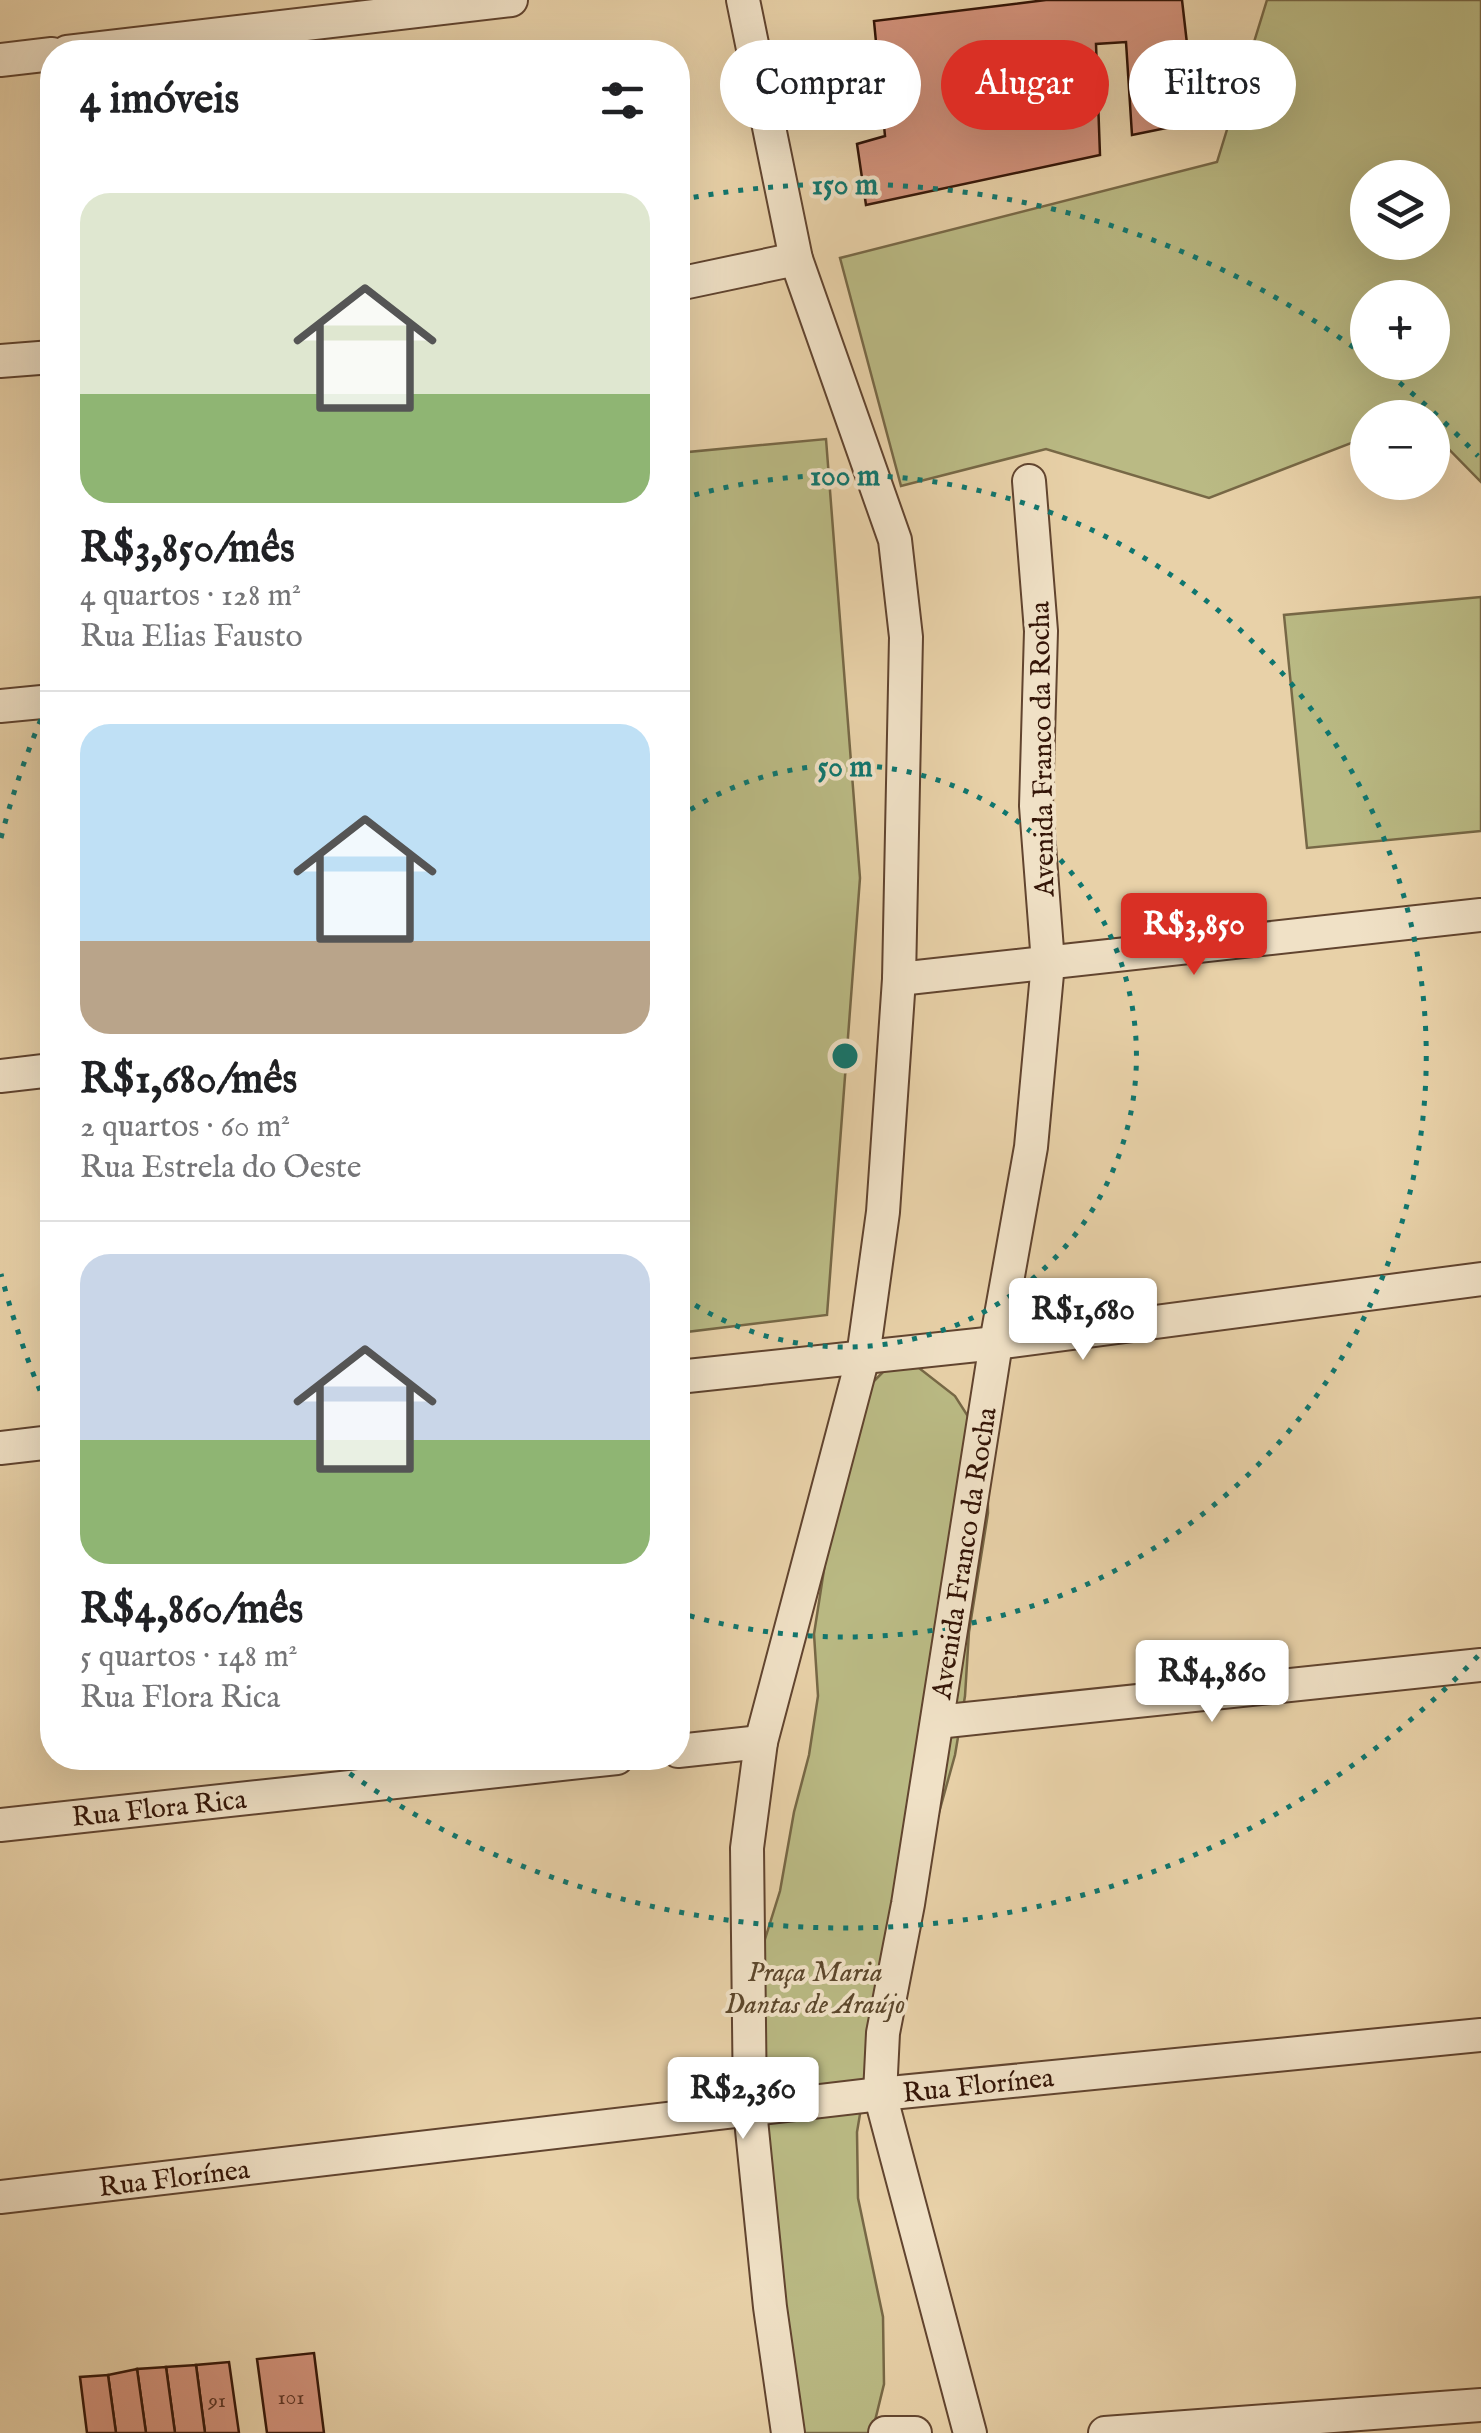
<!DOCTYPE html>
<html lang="pt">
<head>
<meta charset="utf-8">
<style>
	:root { --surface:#fff; --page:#f6f6f6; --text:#202124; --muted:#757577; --line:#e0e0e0; --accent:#d93025 }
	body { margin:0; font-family:"IM FELL English",serif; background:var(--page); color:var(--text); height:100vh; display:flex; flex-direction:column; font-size:38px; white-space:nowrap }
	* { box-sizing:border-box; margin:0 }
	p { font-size:32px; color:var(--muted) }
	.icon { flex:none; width:55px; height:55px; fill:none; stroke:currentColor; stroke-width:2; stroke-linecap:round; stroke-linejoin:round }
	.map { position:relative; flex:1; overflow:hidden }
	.sheet { position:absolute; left:40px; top:40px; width:650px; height:1730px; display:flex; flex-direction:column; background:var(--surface); border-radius:40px; box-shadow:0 10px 40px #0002 }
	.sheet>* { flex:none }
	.guide { position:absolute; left:720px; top:40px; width:610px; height:90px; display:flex; gap:20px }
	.tools { position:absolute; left:1350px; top:160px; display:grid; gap:20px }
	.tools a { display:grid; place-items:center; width:100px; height:100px; border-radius:50%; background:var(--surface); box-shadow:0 10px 40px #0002; font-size:50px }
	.price { position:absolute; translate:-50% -85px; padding:0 22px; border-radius:10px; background:#fff; color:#222; font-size:32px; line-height:65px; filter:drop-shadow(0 2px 5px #0008) }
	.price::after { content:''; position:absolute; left:50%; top:60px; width:30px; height:22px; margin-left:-15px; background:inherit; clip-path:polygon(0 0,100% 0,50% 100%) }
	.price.active { background:var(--accent); color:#fff }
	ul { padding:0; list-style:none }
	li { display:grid; align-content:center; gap:20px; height:530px; padding:0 40px }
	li+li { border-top:2px solid var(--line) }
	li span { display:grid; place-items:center; height:310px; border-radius:30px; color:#555 }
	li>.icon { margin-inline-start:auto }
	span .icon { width:180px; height:180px; fill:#fffc; stroke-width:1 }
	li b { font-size:42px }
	h2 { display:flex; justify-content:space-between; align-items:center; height:120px; padding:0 40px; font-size:42px }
	.pill { padding:0 35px; border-radius:45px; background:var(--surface); box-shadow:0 10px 40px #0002; font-size:35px; line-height:90px }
	.pill.active { background:var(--accent); color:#fff }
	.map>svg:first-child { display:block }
	.green { fill:#baba84; stroke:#776846; stroke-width:2.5; fill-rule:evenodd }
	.building { fill:#d3927b; stroke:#341507; stroke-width:2.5 }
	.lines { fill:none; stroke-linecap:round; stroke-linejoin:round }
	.street-casing { stroke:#61442f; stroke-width:36 }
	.street { stroke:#f0e1c6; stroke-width:32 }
	.ring { fill:none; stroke:#0f766e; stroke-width:5; stroke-dasharray:5 10 }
	.labels { text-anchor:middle; stroke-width:8; stroke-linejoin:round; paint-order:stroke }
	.number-label { font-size:22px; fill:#5c3424 }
	.street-label { font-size:28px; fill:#341507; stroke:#f0e1c6 }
	.park-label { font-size:28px; font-style:italic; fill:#5c472c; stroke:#f0e1c6 }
	.centre { fill:#0f766e; stroke:#f0e1c6; stroke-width:5 }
	.ring-label { font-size:30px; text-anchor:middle; font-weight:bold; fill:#0f766e; stroke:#f0e1c6; stroke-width:8; stroke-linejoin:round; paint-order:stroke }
</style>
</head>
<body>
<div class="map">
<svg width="1481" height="2433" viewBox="0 0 1481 2433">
	<rect width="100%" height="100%" fill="#e8d1a8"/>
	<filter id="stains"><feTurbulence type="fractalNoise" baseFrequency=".002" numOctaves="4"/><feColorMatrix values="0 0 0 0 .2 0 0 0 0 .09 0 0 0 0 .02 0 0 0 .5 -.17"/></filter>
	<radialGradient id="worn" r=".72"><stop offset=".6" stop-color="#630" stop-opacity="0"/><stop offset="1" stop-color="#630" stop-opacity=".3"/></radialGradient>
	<g class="green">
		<path d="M1267,0H1481V482L1433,433L1432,418H1368L1367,437L1209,498L1046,449L901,486L840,258L1217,162ZM1368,178H1432V242H1368ZM1368,298H1432V362H1368Z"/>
		<polygon points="826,439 860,878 827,1315 678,1333 678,453"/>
		<polygon points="1481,597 1481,831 1307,848 1284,615"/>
		<polygon points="901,1354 955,1396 987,1446 988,1513 969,1632 965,1696 955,1755 867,2072 857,2132 858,2198 883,2317 884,2384 872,2433 792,2433 767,2147 761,1952 780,1891 794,1812 809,1755 818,1696 814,1634 842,1454 857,1398"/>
	</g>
	<g class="building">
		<polygon points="1046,0 1182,0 1196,122 1132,135 1126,42 1096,44 1100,155 866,205 857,144 885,136 874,21"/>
		<polygon points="314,2353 324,2433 267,2433 257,2359"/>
		<polygon points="229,2362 239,2433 205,2433 196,2365"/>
		<polygon points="196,2365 205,2433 175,2433 166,2367"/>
		<polygon points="166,2367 175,2433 146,2433 137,2369"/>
		<polygon points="137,2369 146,2433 116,2433 108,2375"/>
		<polygon points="108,2375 116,2433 87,2433 80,2377"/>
	</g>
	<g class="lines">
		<defs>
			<g id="street">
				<polyline points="743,0 796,259 895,540 906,637 899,979 883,1212 863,1357 761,1742 747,1848 750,2110 770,2307 788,2433"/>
				<polyline points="67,52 511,0"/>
				<polyline points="0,60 52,54"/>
				<polyline points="678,284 796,259"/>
				<polyline points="0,361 52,357"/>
				<polyline points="0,706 52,701"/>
				<polyline points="899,979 1481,915"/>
				<polyline points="0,1076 52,1070"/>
				<polyline points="678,1377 996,1343 1481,1279"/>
				<polyline points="0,1448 52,1442"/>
				<polyline points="937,1722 1481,1665"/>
				<polyline points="678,1751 761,1742"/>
				<polyline points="0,1825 617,1758"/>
				<polyline points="0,2197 880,2094 1481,2035"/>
				<polyline points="885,2433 915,2433"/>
				<polyline points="970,2433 880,2094 883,2033 908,1904 996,1343 1031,1147 1048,963 1036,806 1041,631 1029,481"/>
				<polyline points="1105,2433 1481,2405"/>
			</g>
		</defs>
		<use href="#street" class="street-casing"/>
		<use href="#street" class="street"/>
	</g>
	<g class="ring">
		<path d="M678 818A291 291 0 1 1 678 1294"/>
		<path d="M680 499A581 581 0 1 1 680 1613"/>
		<path d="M1478 1656A872 872 0 0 1 332 1761M52 1418A872 872 0 0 1 1 1274M1 838A872 872 0 0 1 52 694M679 200A872 872 0 0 1 1364 355M1376 364A872 872 0 0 1 1478 456"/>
	</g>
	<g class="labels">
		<g class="number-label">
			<text x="291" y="2404">101</text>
			<text x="217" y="2407">91</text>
		</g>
		<g class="street-label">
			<text transform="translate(1041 749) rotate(-91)" y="10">Avenida Franco da Rocha</text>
			<text transform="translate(963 1553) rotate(-81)" y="10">Avenida Franco da Rocha</text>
			<text transform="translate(159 1807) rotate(-6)" y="10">Rua Flora Rica</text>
			<text transform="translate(978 2084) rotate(-6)" y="10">Rua Florínea</text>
			<text transform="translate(174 2177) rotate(-7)" y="10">Rua Florínea</text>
		</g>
		<g class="park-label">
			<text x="815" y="1981">Praça Maria<tspan x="815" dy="32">Dantas de Araújo</tspan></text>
		</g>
	</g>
	<circle cx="845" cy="1056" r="15" class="centre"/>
	<g class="ring-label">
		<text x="845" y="194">150 m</text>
		<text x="845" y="485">100 m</text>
		<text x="845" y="776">50 m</text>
	</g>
	<rect width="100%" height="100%" filter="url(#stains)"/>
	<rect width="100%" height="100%" fill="url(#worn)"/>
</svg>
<div class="tools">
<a><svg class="icon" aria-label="layers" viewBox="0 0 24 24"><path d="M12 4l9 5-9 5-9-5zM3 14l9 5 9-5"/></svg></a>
<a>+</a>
<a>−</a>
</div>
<b class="price active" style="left:1194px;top:978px">R$3,850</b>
<b class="price" style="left:1083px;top:1363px">R$1,680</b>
<b class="price" style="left:1212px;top:1725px">R$4,860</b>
<b class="price" style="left:743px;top:2142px">R$2,360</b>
<div class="guide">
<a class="pill">Comprar</a>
<a class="pill active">Alugar</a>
<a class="pill">Filtros</a>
</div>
<section class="sheet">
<h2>4 imóveis<svg class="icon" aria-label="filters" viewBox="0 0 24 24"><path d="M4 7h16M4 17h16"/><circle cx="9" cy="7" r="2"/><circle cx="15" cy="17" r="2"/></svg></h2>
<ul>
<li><span style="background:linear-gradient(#dfe7d0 65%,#8fb573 0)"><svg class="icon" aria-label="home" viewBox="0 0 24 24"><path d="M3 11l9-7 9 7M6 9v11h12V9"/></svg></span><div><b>R$3,850/mês</b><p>4 quartos · 128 m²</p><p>Rua Elias Fausto</p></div></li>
<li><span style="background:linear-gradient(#bfe0f5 70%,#b9a48a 0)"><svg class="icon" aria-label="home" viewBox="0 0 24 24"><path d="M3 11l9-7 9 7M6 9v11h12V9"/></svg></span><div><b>R$1,680/mês</b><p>2 quartos · 60 m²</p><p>Rua Estrela do Oeste</p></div></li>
<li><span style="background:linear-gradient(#c9d6e8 60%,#8fb573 0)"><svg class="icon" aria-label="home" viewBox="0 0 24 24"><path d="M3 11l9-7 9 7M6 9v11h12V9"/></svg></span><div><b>R$4,860/mês</b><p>5 quartos · 148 m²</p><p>Rua Flora Rica</p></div></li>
</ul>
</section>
</div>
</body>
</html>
